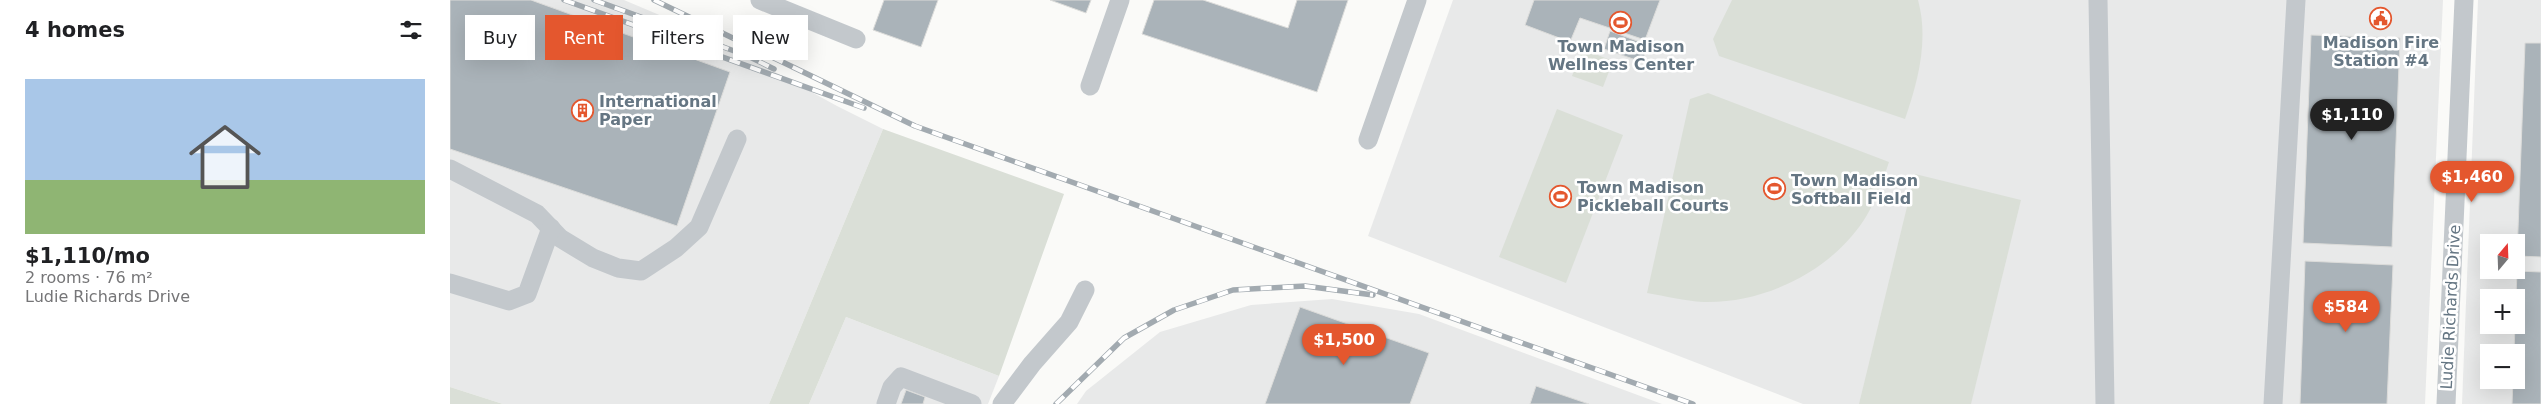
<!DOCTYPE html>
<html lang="en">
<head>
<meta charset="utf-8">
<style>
	:root { --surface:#fff; --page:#f2f2f2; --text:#202124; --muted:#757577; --accent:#e4572e }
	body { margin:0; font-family:"DejaVu Sans",sans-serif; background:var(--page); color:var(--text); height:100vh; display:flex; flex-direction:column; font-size:19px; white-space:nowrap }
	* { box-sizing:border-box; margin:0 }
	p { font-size:16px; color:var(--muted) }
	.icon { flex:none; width:28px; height:28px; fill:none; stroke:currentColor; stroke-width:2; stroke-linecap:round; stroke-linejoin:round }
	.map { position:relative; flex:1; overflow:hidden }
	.details { display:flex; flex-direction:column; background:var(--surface); width:450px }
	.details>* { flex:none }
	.banner { position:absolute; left:15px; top:15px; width:475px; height:45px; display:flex; gap:10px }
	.needle { width:32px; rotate:19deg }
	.buttons { position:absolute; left:2030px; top:234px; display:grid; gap:10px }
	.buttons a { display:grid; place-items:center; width:45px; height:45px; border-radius:0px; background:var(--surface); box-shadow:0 5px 20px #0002; font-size:25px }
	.price { position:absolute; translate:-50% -42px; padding:0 11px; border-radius:18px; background:var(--accent); color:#fff; font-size:16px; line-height:32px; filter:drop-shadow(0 1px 2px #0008) }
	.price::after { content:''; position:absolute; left:50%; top:30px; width:15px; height:11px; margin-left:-8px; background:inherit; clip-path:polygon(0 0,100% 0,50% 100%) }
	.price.current { background:#222; color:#fff }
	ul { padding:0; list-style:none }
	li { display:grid; align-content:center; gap:10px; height:265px; padding:0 25px }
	li span { display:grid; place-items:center; height:155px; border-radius:0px; color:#555 }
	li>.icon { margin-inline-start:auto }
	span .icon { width:90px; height:90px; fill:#fffc; stroke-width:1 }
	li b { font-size:21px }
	h2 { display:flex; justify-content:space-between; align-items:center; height:60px; padding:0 25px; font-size:21px }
	.pill { padding:0 18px; border-radius:0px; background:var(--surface); box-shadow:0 5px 20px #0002; font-size:18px; line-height:45px }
	.pill.current { background:var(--accent); color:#fff }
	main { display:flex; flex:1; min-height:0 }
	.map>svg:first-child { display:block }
	.built { fill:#e8e9e9; fill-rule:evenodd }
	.green { fill:#dadfd7 }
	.building { fill:#aab3b9; stroke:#dcdcda }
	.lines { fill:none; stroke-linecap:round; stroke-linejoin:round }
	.minor { stroke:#c3c8cc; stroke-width:19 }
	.rail-casing { stroke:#a2aab0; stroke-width:5.5 }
	.rail { stroke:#fff; stroke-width:4; stroke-dasharray:11; stroke-linecap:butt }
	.labels { text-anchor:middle; stroke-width:5; stroke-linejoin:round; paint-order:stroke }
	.poi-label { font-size:16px; font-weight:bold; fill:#657683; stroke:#fff; text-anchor:start }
	.street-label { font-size:16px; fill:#657683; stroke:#fff }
</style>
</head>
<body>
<main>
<section class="details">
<h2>4 homes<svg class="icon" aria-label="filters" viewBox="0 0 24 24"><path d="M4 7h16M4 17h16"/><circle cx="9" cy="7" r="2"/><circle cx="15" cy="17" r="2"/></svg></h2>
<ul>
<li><span style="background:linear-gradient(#a9c7e8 65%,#8fb573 0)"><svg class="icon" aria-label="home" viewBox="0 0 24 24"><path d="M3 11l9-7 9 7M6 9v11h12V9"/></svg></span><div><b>$1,110/mo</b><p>2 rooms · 76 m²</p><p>Ludie Richards Drive</p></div></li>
</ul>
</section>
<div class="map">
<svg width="2091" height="404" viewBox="0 0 2091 404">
	<rect width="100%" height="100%" fill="#fafaf8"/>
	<g class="built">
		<polygon points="0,0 174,0 259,36 387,106 433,129 319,404 53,404 0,387"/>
		<polygon points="1003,0 1993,0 1975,404 1353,404 918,236"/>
		<path d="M2028,0H2091V404H2012ZM2039,242H2066V270H2039ZM2039,298H2066V325H2039ZM2039,352H2066V380H2039Z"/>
		<polygon points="882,299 969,314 1212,404 627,404 636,391 710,332 801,305"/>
		<polygon points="396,317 549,376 538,404 359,404"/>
	</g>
	<g class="green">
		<path d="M1282,0H1468C1479,40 1468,81 1455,119L1269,56L1263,39Z"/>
		<polygon points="1132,49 1163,61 1153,87 1122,76"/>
		<path d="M1258,93L1439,162C1433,180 1427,198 1417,215C1385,269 1316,304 1253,302C1235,301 1215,296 1197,293L1240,99Z"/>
		<polygon points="1107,109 1173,135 1116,283 1049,257"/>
		<polygon points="433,129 614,194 549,376 396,317 359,404 319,404"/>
		<polygon points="1465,174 1571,200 1521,404 1409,404"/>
		<polygon points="0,387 53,404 0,404"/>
	</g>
	<g class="building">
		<polygon points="0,0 81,0 280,72 227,226 0,149"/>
		<polygon points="434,0 488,0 471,47 423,30"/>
		<polygon points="600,0 641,0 636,13"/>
		<polygon points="704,0 753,0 838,28 847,0 898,0 867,92 692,34"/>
		<polygon points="1084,0 1210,0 1195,40 1130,18 1120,42 1075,25"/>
		<polygon points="1160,31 1198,45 1192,62 1154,49"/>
		<polygon points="1861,35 1950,38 1942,247 1853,243"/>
		<polygon points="2075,43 2091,43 2091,257 2067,256"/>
		<polygon points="1855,261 1943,265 1937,404 1850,404"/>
		<polygon points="2067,271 2091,272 2091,404 2062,404 2063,380 2066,380 2066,352 2064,352"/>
		<polygon points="850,307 979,353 960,404 815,404"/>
		<polygon points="1086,386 1139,404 1080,404"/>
		<polygon points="456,390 475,397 473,404 451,404"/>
	</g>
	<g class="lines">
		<g class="minor">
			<polyline points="310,0 406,39"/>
			<polyline points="1648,0 1655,404"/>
			<polyline points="640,86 670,0"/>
			<polyline points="918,140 967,0"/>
			<polyline points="0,169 87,214 110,238 143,258 168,268 191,271 226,248 249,227 287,139"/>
			<polyline points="0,283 59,301 77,294 101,228"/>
			<polyline points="436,404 442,387 451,377 522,404"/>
			<polyline points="552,404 582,364 619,322 635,290"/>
			<polyline points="1823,404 1846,0"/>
			<polyline points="1996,404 2014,0"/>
		</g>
		<defs>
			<g id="rail">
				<polyline points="114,0 414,108"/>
				<polyline points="144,0 298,56 324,69"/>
				<polyline points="204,0 465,126 1243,404"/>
				<polyline points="606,404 674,338 724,310 783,290 855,286 923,295"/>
			</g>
		</defs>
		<use href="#rail" class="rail-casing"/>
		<use href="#rail" class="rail"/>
	</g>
	<defs>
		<symbol id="civic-ring" viewBox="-11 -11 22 22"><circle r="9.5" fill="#fff" stroke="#e4572e" stroke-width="1.5"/><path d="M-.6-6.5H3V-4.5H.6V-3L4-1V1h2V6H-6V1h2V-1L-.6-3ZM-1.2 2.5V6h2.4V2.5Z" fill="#e4572e"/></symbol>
		<symbol id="stadium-ring" viewBox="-11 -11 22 22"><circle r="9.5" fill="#fff" stroke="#e4572e" stroke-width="1.5"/><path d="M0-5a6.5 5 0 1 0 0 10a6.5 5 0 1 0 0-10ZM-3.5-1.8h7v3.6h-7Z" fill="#e4572e"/></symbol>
		<symbol id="building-ring" viewBox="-11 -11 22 22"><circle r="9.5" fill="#fff" stroke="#e4572e" stroke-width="1.5"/><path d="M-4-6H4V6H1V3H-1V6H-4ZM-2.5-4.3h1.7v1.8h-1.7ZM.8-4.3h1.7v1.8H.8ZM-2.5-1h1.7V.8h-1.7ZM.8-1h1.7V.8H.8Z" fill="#e4572e"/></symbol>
	</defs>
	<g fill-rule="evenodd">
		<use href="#civic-ring" x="1918" y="6" width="25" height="25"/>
		<use href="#stadium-ring" x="1158" y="10" width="25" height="25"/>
		<use href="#building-ring" x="120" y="98" width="25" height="25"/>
		<use href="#stadium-ring" x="1312" y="176" width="25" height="25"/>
		<use href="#stadium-ring" x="1098" y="184" width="25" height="25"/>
	</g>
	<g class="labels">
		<g class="poi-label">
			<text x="1931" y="48" text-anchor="middle">Madison Fire<tspan x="1931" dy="18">Station #4</tspan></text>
			<text x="1171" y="52" text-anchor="middle">Town Madison<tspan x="1171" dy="18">Wellness Center</tspan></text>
			<text x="149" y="107">International<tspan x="149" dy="18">Paper</tspan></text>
			<text x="1341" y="186">Town Madison<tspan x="1341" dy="18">Softball Field</tspan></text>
			<text x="1127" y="193">Town Madison<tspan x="1127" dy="18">Pickleball Courts</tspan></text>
		</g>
		<g class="street-label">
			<text transform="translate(2000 307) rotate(-87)" y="6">Ludie Richards Drive</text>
		</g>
	</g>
</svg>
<div class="buttons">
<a><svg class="needle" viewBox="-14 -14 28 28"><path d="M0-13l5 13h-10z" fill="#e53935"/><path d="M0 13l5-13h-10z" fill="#757577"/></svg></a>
<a>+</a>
<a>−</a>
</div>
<b class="price current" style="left:1902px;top:141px">$1,110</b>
<b class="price" style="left:2022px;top:203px">$1,460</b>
<b class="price" style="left:1896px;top:333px">$584</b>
<b class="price" style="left:894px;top:366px">$1,500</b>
<div class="banner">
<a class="pill">Buy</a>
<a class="pill current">Rent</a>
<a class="pill">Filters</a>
<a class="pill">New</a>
</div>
</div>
</main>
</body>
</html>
